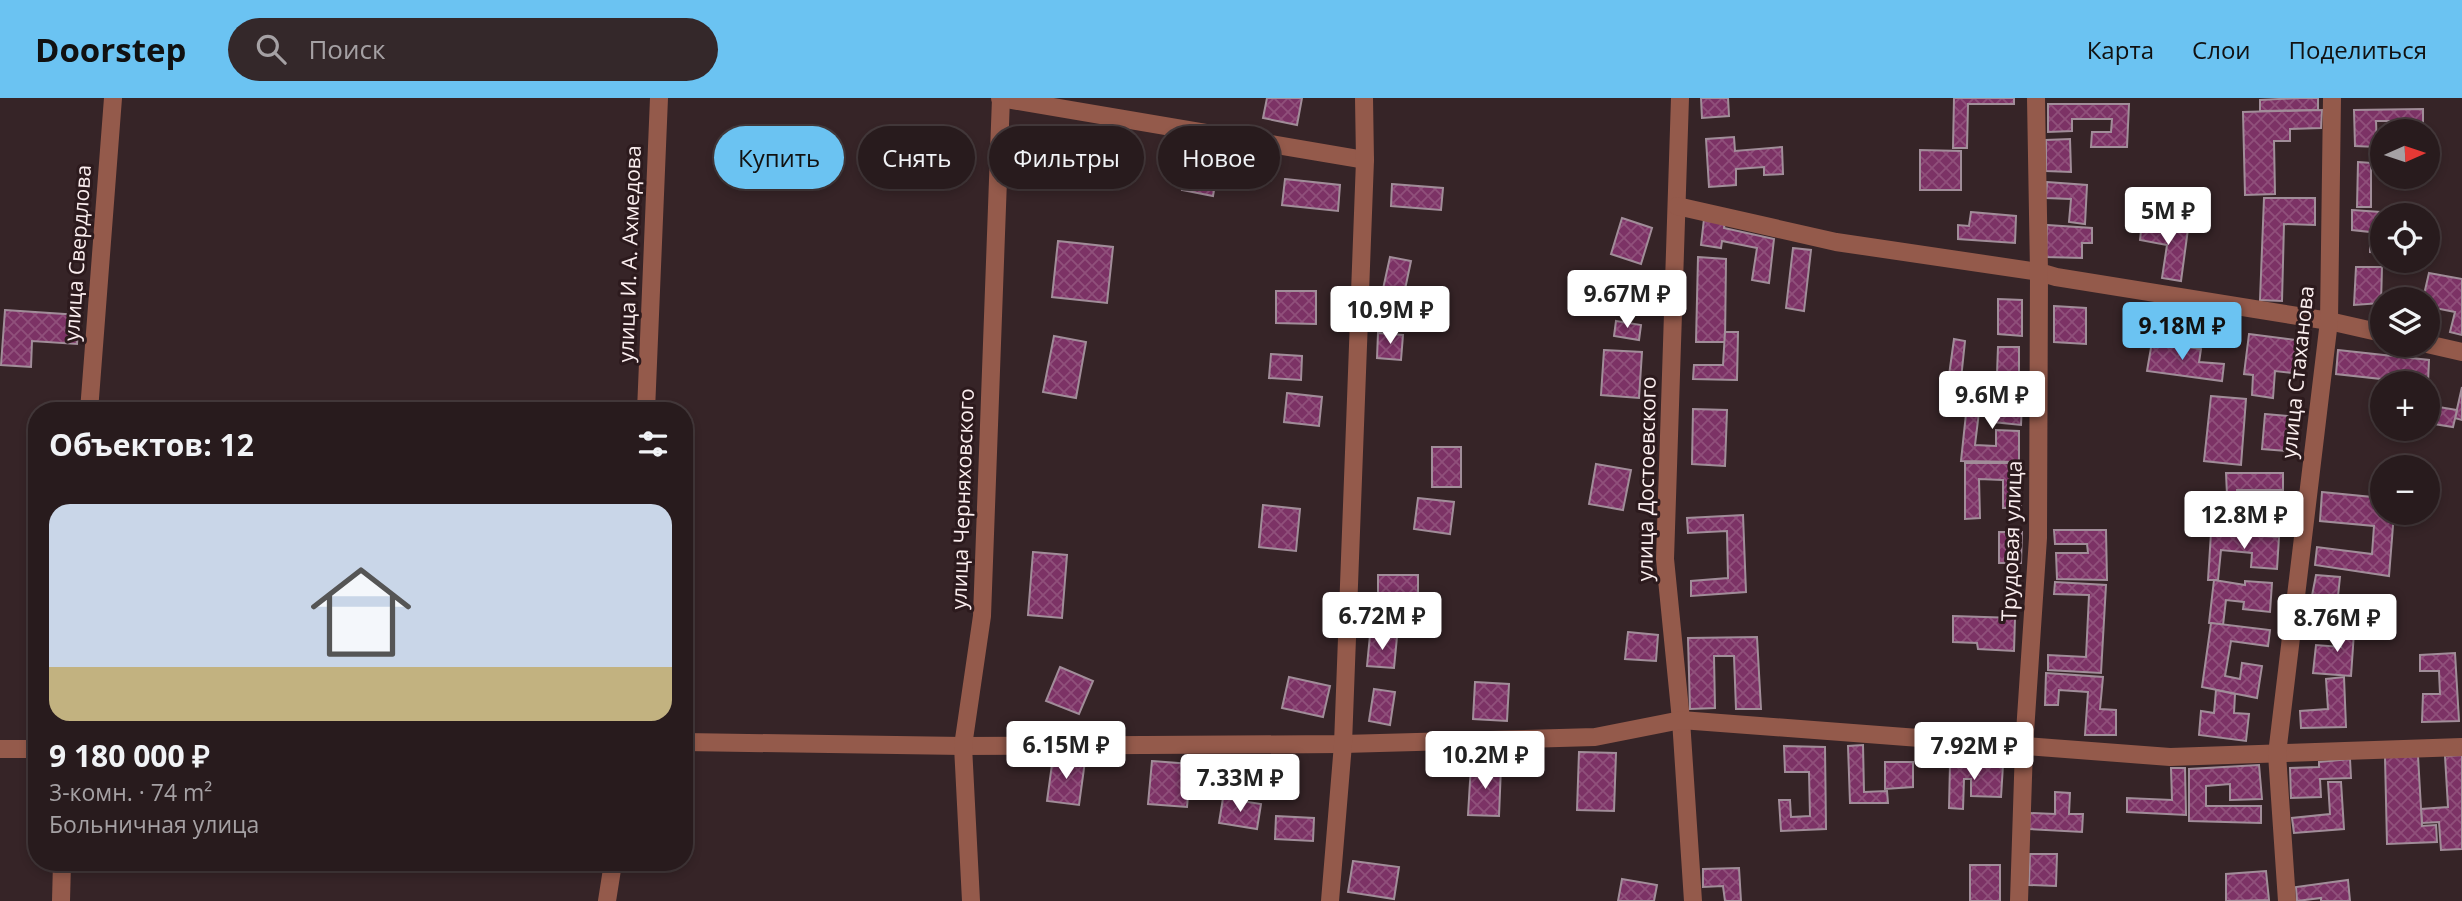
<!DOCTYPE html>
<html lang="ru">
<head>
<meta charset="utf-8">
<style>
	:root { --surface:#281b1d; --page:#34282a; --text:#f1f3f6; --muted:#a5a1a4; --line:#44393b; --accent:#6bc3f2 }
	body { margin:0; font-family:"Open Sans",sans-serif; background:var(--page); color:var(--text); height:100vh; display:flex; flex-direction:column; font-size:26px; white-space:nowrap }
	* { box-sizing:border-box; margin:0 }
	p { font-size:23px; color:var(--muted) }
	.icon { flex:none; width:38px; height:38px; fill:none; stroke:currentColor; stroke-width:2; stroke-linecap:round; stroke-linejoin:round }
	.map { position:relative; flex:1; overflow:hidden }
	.drawer { position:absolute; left:28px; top:304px; width:665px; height:469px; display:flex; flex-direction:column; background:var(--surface); border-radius:28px; box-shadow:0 4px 10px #0003,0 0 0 2px var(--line) }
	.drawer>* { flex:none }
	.guide { position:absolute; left:714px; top:28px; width:665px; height:63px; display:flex; gap:14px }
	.needle { width:46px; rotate:87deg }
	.buttons { position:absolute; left:2370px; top:21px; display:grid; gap:14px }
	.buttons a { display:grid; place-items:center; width:70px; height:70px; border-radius:50%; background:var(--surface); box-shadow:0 4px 10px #0003,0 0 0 2px var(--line); font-size:35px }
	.price { position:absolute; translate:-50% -60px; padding:0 16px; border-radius:7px; background:#fff; color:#222; font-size:23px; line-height:46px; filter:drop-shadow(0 2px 4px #0008) }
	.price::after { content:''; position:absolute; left:50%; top:42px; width:21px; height:16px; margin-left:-10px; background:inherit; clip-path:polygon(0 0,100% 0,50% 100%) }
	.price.selected { background:var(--accent); color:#111 }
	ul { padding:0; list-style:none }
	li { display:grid; align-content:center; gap:14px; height:371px; padding:0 21px }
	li+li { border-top:2px solid var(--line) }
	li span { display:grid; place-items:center; height:217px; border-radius:21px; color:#555 }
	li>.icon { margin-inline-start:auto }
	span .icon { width:126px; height:126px; fill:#fffc; stroke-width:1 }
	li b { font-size:30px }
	h2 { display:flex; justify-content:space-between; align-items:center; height:84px; padding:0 21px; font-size:30px }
	.chip { padding:0 24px; border-radius:32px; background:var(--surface); box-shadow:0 4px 10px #0003,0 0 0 2px var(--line); font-size:24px; line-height:63px }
	.chip.selected { background:var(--accent); color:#111 }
	header { display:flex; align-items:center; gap:42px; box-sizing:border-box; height:98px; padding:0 35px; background:var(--accent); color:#111 }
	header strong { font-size:33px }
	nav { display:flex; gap:38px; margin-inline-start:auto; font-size:24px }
	.search { width:490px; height:63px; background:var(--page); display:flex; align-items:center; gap:18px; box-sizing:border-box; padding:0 24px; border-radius:38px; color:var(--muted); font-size:26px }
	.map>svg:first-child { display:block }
	.building { fill:url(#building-cross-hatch); stroke:#a18d99; stroke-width:2 }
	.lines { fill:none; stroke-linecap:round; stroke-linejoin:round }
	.street { stroke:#945a4b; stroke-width:18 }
	.labels { text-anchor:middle; stroke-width:6; stroke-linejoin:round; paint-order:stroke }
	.street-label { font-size:21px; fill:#fbeeef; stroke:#2c1a1d }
</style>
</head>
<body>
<header>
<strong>Doorstep</strong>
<div class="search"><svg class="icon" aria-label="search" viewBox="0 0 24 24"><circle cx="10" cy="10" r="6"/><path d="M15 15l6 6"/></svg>Поиск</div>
<nav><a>Карта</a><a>Слои</a><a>Поделиться</a></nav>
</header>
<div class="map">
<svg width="2462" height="803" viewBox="0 0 2462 803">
	<defs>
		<pattern id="building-cross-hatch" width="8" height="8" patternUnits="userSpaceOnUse" patternTransform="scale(1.75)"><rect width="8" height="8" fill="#7c3265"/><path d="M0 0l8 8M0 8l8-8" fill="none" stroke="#90507b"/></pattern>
	</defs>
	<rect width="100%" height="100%" fill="#362427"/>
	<g class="building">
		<polygon points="1267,0 1302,0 1297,27 1263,20"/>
		<polygon points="1701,0 1728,0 1729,18 1702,20"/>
		<polygon points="1954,0 2014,0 2014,6 1968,6 1967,50 1953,50"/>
		<polygon points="2298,0 2318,0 2318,12 2260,13 2260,2"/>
		<polygon points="2048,6 2129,6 2127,49 2091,49 2092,34 2111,34 2112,21 2072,21 2072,33 2048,34"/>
		<polygon points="2423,11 2423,33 2412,33 2412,23 2376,23 2377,49 2355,48 2354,12"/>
		<polygon points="2322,12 2321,30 2290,31 2290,43 2274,43 2275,96 2245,97 2243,14"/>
		<polygon points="1734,39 1735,53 1782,49 1783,76 1764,77 1764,69 1736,71 1736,87 1709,89 1706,41"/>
		<polygon points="2070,41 2071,74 2046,73 2046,42"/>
		<polygon points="1920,52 1961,53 1961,92 1920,92"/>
		<polygon points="1187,58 1219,63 1213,98 1182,92"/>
		<polygon points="2358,64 2371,65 2371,109 2357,109"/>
		<polygon points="1285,81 1340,87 1338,113 1282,107"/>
		<polygon points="2047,84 2087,87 2085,126 2069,124 2071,101 2046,100"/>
		<polygon points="1392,86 1443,90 1441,112 1391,108"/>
		<polygon points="2264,100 2315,100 2315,127 2284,126 2282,203 2260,202"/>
		<polygon points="2352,112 2409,116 2409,117 2382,117 2382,155 2370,154 2370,134 2352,132"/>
		<polygon points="1971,114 2016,118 2015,145 1958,141 1958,127 1969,128"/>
		<polygon points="1622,120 1652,130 1641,166 1611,156"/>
		<polygon points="1704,121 1725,124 1724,130 1774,141 1769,185 1752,182 1757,150 1722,143 1721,150 1701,147"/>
		<polygon points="2142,124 2188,131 2181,183 2162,180 2167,147 2140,142"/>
		<polygon points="2047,127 2092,130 2092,145 2082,145 2082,160 2046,159"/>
		<polygon points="1058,143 1113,149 1107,205 1052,199"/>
		<polygon points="1793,150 1811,152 1804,213 1786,210"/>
		<polygon points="1390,159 1411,163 1404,196 1383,191"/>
		<polygon points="1698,159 1726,161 1725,244 1696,244"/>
		<polygon points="2356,169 2382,169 2381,205 2354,207"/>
		<polygon points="2429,175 2462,181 2462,237 2450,234 2455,214 2435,210 2431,231 2427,230 2427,201 2423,201"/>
		<polygon points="1276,193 1316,193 1316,226 1276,225"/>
		<polygon points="1998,201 2022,202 2022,238 1998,236"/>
		<polygon points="2054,208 2086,210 2086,246 2054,244"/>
		<polygon points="5,212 79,217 77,246 32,243 31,269 1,267"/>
		<polygon points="1616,223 1641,227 1639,242 1614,238"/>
		<polygon points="1725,234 1738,234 1737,282 1693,281 1694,267 1723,267"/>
		<polygon points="1378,235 1403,237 1401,262 1377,260"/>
		<polygon points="2249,236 2304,243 2300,276 2275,273 2273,300 2252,297 2253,277 2244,276"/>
		<polygon points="1054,238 1086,244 1076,300 1043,294"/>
		<polygon points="1954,241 1965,243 1961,281 2021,287 2019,301 1947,292"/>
		<polygon points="2152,244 2201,251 2199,264 2224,266 2222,283 2147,273"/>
		<polygon points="1998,249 2019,249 2019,277 1997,276"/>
		<polygon points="1604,252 1642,254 1639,300 1601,297"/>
		<polygon points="2338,252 2429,262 2428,285 2390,285 2390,282 2336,276"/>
		<polygon points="1271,256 1302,258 1301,282 1269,280"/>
		<polygon points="2462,289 2462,322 2455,320"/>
		<polygon points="1287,295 1322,299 1319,328 1284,324"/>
		<polygon points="1968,297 2022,305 2021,327 1993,324 1994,317 1979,314 1975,347 1996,348 1996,332 2019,333 2019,364 1961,363"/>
		<polygon points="2211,298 2246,301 2241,367 2204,363"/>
		<polygon points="2427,307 2457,312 2453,329 2427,325"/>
		<polygon points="1693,311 1727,312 1725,368 1692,366"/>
		<polygon points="2265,316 2289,318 2286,353 2262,351"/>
		<rect x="1432" y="349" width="29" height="40"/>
		<polygon points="1965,365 2020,365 2021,410 2003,410 2003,382 1979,381 1980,420 1965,421"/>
		<polygon points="1596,366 1631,372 1623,412 1589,406"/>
		<polygon points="2226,375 2283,375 2283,392 2237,392 2237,420 2228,419"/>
		<polygon points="2322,394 2382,400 2382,415 2394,415 2389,478 2315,467 2317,449 2372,456 2374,428 2320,423"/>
		<polygon points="1418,400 1454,404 1450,436 1414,431"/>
		<polygon points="2241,402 2281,403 2281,434 2241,432"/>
		<polygon points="1263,407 1300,411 1296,453 1259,449"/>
		<polygon points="1743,417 1746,494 1691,498 1691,483 1728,480 1727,433 1688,435 1687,420"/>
		<polygon points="2054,432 2106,432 2107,482 2057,481 2056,455 2088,455 2087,446 2055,446"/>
		<polygon points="1999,434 2022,434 2021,465 1999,465"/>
		<polygon points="2211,435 2279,439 2277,471 2251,469 2252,455 2221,452 2218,482 2208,482"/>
		<polygon points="1033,454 1067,457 1062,520 1028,517"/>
		<polygon points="1378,477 1418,477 1418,499 1378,498"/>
		<polygon points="2316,477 2340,479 2337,507 2311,503"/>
		<polygon points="2214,482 2245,487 2245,483 2272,485 2270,514 2243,511 2244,504 2226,502 2223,527 2209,525"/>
		<polygon points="2055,484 2106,487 2101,575 2048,572 2048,557 2086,559 2089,497 2054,496"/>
		<polygon points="1953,518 2015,520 2014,553 1978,551 1977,545 1953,544"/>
		<polygon points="2344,519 2355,520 2351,578 2313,575 2316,547 2341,549"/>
		<polygon points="2211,525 2270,532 2268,548 2231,543 2225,578 2240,581 2242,565 2262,568 2257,600 2202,589"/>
		<polygon points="1628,534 1658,537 1656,563 1625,561"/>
		<polygon points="1370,537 1397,539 1394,570 1367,568"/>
		<polygon points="1757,539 1761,611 1736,611 1734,558 1714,558 1715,610 1690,611 1688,540"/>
		<polygon points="2455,555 2459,623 2422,624 2423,596 2440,596 2439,573 2420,573 2420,557"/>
		<polygon points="1060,569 1093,583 1079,616 1046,603"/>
		<polygon points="2046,575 2103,579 2100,611 2116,612 2116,637 2085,637 2088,594 2059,592 2058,607 2045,607"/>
		<polygon points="1289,579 1330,588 1323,619 1282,610"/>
		<polygon points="2344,579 2346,629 2301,630 2300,613 2328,611 2326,581"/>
		<polygon points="1475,584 1509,586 1507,623 1473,621"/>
		<polygon points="1374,591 1395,594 1390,627 1369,623"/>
		<polygon points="2216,592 2235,596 2234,615 2249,616 2246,643 2199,637 2201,613 2214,615"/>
		<polygon points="1863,647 1864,694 1887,693 1888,705 1850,705 1848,648"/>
		<polygon points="1784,648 1825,649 1826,731 1781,733 1779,702 1790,702 1791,719 1810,718 1809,674 1785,674"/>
		<polygon points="1579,654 1616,655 1614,713 1577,712"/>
		<polygon points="2462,657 2462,751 2441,752 2439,724 2422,725 2421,711 2448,709 2445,658"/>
		<polygon points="2418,658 2422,728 2436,727 2437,744 2387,746 2385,659"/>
		<polygon points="1053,659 1085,663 1079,707 1047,703"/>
		<polygon points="2350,661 2351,680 2320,681 2321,699 2291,700 2290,670 2319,669 2319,664"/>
		<polygon points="1152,663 1191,666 1187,709 1148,706"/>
		<polygon points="1885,664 1913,664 1913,689 1885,691"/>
		<polygon points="1950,666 2003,667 2001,699 1971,698 1971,681 1964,681 1963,711 1949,710"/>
		<polygon points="1471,667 1501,669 1499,718 1468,717"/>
		<polygon points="2259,667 2262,701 2230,702 2230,686 2206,688 2206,708 2261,708 2261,725 2189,723 2189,671"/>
		<polygon points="2171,670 2185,670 2186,717 2127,714 2127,700 2172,702"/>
		<polygon points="2328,684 2341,684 2344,731 2294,735 2292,720 2330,716"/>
		<polygon points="2055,694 2070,695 2069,716 2083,716 2082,734 2029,731 2030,715 2055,716"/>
		<polygon points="1223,700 1261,706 1257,731 1219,725"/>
		<polygon points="1276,718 1314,720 1313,743 1275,741"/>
		<polygon points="2030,756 2057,756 2056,788 2029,787"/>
		<polygon points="1353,763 1399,769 1394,801 1348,794"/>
		<rect x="1970" y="767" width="30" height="36"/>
		<polygon points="1739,770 1741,803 1725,803 1723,788 1703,789 1703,771"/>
		<polygon points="2266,773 2269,802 2226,803 2226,776"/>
		<polygon points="1622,781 1657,787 1654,803 1618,803"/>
		<polygon points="2348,782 2350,803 2321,803 2321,800 2297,803 2296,789"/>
	</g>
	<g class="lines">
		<g class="street">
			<polyline points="1000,0 1365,62"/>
			<polyline points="1680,0 1665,461 1681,622 1693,803"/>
			<polyline points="1677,108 1836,144 2039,174 2056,179 2329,223 2382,235"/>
			<polyline points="2427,246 2462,254"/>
			<polyline points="89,313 113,0"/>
			<polyline points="646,313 659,0"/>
			<polyline points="684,644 963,648 1343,646 1595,639 1681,622 2170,659 2462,649"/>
			<polyline points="0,651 37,651"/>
			<polyline points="61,803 62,765"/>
			<polyline points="607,803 613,765"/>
			<polyline points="971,803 963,648 982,518 1001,0"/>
			<polyline points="1330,803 1343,646 1365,62 1364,0"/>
			<polyline points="2019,803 2024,649 2038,440 2039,174 2036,0"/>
			<polyline points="2287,803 2277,656 2329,223 2332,0"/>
		</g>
	</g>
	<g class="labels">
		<g class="street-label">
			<text transform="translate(78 155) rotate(-86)" y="7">улица Свердлова</text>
			<text transform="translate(630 156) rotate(-88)" y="7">улица И. А. Ахмедова</text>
			<text transform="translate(2298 274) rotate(-84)" y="7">улица Стаханова</text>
			<text transform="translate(1647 381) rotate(-89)" y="7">улица Достоевского</text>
			<text transform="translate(963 401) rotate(-88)" y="7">улица Черняховского</text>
			<text transform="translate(2012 443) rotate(-88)" y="7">Трудовая улица</text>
		</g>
	</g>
</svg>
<div class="buttons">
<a><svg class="needle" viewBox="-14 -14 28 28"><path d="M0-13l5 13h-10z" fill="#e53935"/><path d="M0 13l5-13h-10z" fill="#a5a1a4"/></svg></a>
<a><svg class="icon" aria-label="locate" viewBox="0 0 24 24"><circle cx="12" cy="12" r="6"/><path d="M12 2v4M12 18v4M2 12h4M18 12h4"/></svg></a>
<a><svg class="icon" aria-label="layers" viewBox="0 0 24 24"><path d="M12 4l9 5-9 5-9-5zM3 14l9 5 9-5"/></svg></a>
<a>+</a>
<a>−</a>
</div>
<b class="price" style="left:2168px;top:149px">5M ₽</b>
<b class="price" style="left:1627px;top:232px">9.67M ₽</b>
<b class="price" style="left:1390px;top:248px">10.9M ₽</b>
<b class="price selected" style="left:2182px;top:264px">9.18M ₽</b>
<b class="price" style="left:1992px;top:333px">9.6M ₽</b>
<b class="price" style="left:2244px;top:453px">12.8M ₽</b>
<b class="price" style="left:1382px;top:554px">6.72M ₽</b>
<b class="price" style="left:2337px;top:556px">8.76M ₽</b>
<b class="price" style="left:1066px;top:683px">6.15M ₽</b>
<b class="price" style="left:1974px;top:684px">7.92M ₽</b>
<b class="price" style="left:1485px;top:693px">10.2M ₽</b>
<b class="price" style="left:1240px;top:716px">7.33M ₽</b>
<div class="guide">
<a class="chip selected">Купить</a>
<a class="chip">Снять</a>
<a class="chip">Фильтры</a>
<a class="chip">Новое</a>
</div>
<section class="drawer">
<h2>Объектов: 12<svg class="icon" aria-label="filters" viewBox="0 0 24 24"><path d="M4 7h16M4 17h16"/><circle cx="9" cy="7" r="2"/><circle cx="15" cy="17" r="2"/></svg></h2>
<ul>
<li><span style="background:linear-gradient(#c9d6e8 75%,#c2b280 0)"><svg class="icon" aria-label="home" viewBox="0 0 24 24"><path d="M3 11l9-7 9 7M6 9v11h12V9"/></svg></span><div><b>9 180 000 ₽</b><p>3-комн. · 74 m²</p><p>Больничная улица</p></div></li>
</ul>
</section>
</div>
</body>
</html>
